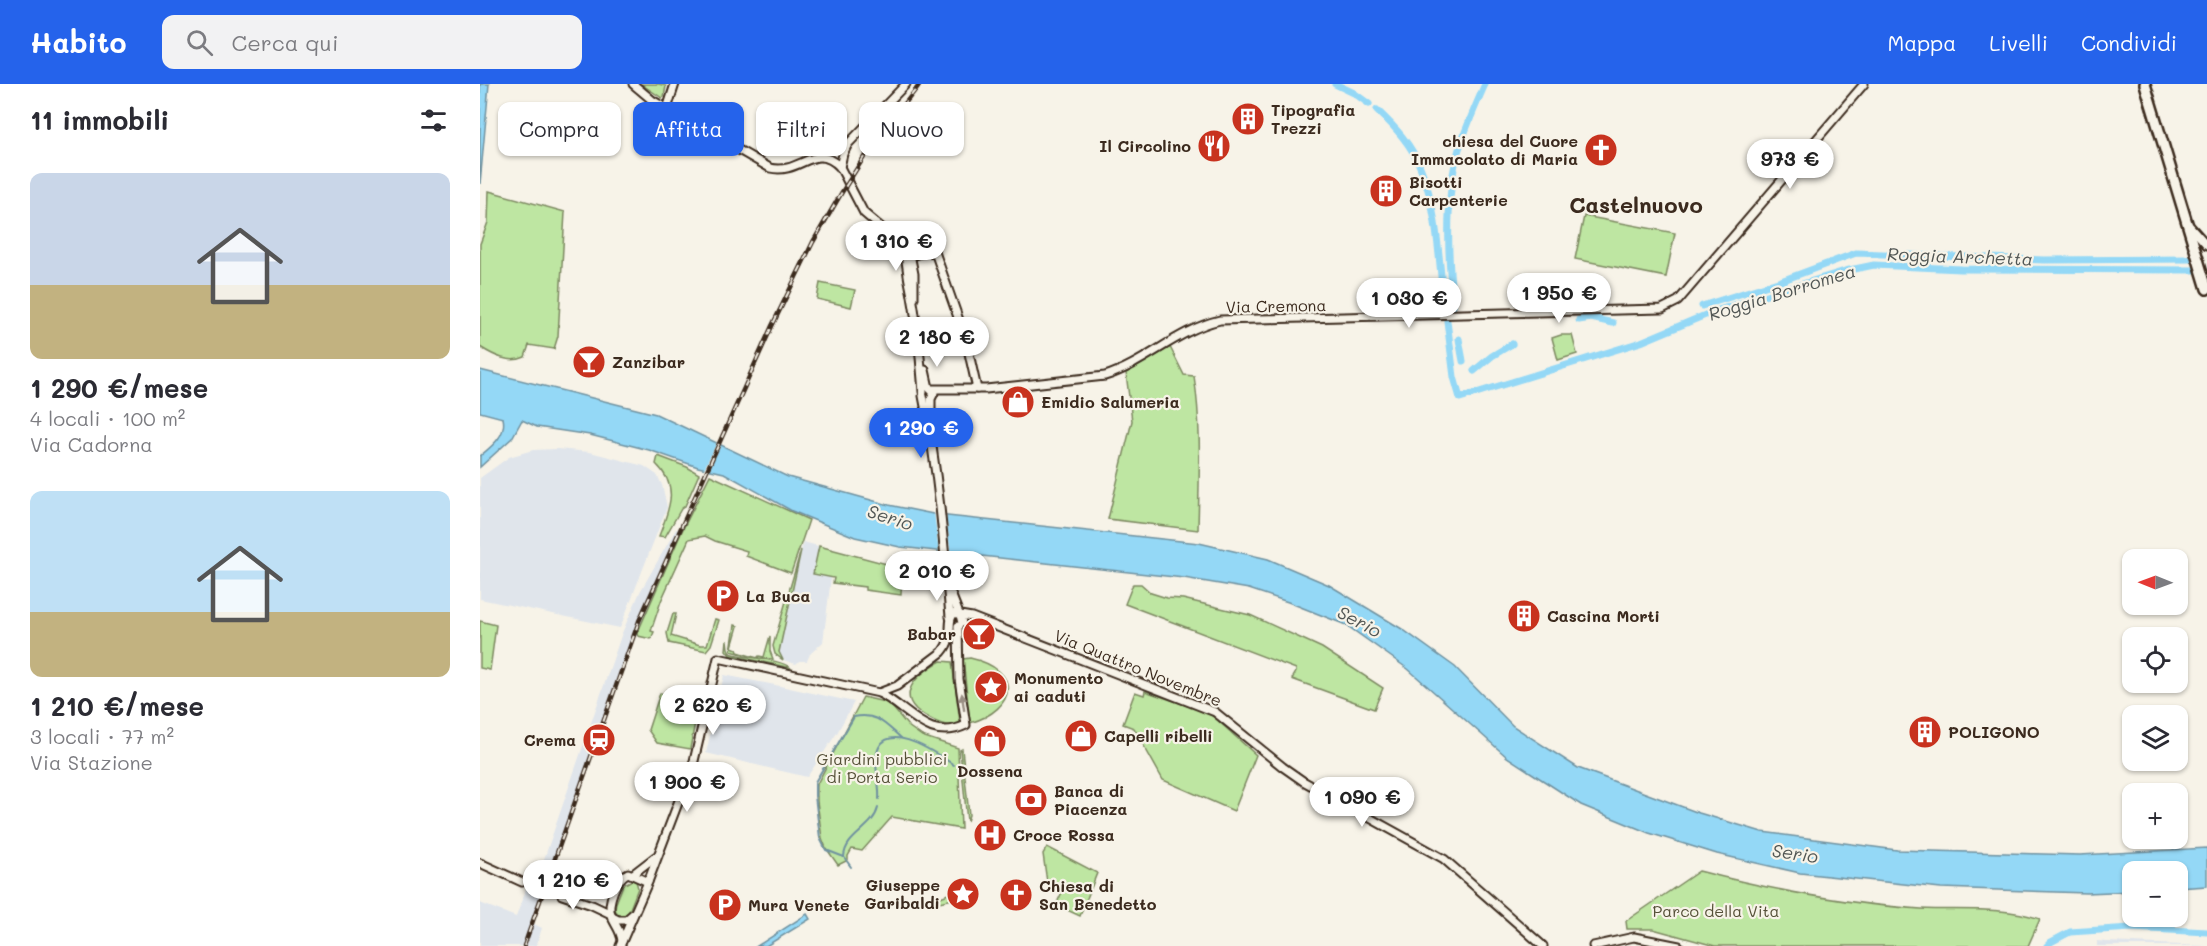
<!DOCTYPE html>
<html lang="it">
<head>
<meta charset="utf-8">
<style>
	:root { --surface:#fff; --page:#f2f2f3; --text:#2b2b33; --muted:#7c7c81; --accent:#2563eb }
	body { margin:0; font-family:Mali,sans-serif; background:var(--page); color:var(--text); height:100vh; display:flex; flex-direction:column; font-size:22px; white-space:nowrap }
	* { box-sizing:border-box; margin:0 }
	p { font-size:20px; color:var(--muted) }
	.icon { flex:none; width:33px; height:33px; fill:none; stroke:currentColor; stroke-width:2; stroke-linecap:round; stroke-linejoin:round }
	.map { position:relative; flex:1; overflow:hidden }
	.side { display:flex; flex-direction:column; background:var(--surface); width:480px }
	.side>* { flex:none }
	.guide { position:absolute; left:18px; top:18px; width:570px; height:54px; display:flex; gap:12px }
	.needle { width:39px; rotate:271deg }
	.tools { position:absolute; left:1642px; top:465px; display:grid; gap:12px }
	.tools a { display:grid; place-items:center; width:66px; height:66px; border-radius:12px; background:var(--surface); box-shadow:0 2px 4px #0004; font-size:30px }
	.price { position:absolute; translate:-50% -51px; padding:0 14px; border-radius:21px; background:#fff; color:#222; font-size:20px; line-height:39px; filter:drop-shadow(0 2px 3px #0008) }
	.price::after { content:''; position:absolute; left:50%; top:36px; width:18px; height:14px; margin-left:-9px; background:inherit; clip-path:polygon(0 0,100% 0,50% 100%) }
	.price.current { background:var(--accent); color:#fff }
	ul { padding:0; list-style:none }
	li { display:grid; align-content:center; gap:12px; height:318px; padding:0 30px }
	li span { display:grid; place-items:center; height:186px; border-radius:12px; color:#555 }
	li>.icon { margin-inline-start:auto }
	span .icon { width:108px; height:108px; fill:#fffc; stroke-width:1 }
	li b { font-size:26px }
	h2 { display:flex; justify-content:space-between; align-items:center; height:72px; padding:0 30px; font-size:26px }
	.chip { padding:0 21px; border-radius:12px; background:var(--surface); box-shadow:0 2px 4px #0004; font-size:21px; line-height:54px }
	.chip.current { background:var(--accent); color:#fff }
	header { display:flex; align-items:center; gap:36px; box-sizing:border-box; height:84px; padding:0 30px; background:var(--accent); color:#fff }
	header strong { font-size:28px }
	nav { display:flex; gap:33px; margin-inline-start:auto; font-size:21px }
	.search { width:420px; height:54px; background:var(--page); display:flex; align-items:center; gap:15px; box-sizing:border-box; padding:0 21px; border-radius:12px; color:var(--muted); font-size:22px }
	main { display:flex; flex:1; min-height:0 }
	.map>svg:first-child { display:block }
	.built { fill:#e0e5eb }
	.green { fill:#bee6a2; stroke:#7c8860; stroke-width:1.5 }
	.water { fill:#94d8f6; stroke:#7092a0; stroke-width:1.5 }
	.pier { fill:#f7f3e8 }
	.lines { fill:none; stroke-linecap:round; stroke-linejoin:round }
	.stream { stroke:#7092a0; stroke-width:2 }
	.canal { stroke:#94d8f6; stroke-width:7 }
	.minor-tunnel { stroke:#d1cbc0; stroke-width:7; stroke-dasharray:7 3.5; stroke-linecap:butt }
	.minor-casing { stroke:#3b2a1e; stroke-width:11 }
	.major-casing { stroke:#3b2a1e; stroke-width:14 }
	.minor { stroke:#f7f3e8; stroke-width:7 }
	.major { stroke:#f7f3e8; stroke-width:9 }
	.rail-casing { stroke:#3b2a1e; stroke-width:4.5 }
	.rail { stroke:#f7f3e8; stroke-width:2; stroke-dasharray:7; stroke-linecap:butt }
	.oneway { fill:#998e83 }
	.labels { text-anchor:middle; stroke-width:4.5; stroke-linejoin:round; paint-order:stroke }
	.poi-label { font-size:16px; font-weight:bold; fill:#3b2a1e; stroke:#f7f3e8; text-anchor:start }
	.street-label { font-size:16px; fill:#3b2a1e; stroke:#f7f3e8 }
	.park-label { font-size:16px; fill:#555038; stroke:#f7f3e8 }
	.water-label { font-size:18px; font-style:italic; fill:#515654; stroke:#f7f3e8 }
	.district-label { font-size:22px; font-weight:bold; fill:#3b2a1e; stroke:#f7f3e8 }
</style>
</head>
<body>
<header>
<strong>Habito</strong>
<div class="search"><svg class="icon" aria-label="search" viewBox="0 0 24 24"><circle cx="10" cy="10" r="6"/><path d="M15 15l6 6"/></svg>Cerca qui</div>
<nav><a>Mappa</a><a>Livelli</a><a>Condividi</a></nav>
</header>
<main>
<section class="side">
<h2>11 immobili<svg class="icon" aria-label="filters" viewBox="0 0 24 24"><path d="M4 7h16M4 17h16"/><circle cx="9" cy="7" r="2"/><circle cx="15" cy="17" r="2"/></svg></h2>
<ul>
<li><span style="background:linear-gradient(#c9d6e8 60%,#c2b280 0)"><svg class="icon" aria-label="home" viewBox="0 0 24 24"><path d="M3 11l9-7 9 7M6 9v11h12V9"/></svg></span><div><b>1 290 €/mese</b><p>4 locali · 100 m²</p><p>Via Cadorna</p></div></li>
<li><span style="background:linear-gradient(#bfe0f5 65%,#c2b280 0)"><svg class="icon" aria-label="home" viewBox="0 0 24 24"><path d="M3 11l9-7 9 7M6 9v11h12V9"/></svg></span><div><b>1 210 €/mese</b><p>3 locali · 77 m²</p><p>Via Stazione</p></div></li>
</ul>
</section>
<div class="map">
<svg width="1727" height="862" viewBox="0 0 1727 862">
	<rect width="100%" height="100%" fill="#f7f3e8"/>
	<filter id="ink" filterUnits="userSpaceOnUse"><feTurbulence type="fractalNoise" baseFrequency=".0167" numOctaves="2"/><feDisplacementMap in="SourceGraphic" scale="12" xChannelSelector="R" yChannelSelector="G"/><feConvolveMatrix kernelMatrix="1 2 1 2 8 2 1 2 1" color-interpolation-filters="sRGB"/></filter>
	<g filter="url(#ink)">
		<g class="built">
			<polygon points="77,365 110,368 164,382 177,391 182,401 187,423 140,544 0,515 0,394 29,373 53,366"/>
			<polygon points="196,445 202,447 157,549 158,552 155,552 67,801 54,840 62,844 56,862 0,862 0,819 36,833 55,779 62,781 142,549 160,508"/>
			<polygon points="323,458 357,467 354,494 351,494 343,558 330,570 327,577 319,577 316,580 303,576 299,568"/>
			<polygon points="244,591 300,602 374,618 357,649 327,693 226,669"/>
			<polygon points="1617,857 1627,858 1727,862 1617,862"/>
		</g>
		<g class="green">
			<polygon points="161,0 179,0 186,2 184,13 182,14"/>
			<path d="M9,107L85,128L78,252L74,265L49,261L45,273C30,280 14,272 0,263V160L8,138Z"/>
			<polygon points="1104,132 1195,149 1186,193 1095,175"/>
			<polygon points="340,199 375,206 371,223 337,215"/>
			<polygon points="1081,251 1092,251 1097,270 1078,276 1072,254"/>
			<path d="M690,263L704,291L714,292C722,343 719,394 718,446L628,435L652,337L646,289Z"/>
			<path d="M178,372L207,383L219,390L205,422L201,425L185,453L179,452C189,425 200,403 176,380Z"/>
			<polygon points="230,391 329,436 311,489 266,472 267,467 235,457 225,452 209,455 181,517 171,547 174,548 171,555 158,552 157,550 202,447"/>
			<polygon points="339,462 422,484 421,511 385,506 385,503 353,499 354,494 333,490"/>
			<polygon points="321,466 299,568 303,576 295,570 293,562"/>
			<polygon points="653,500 661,500 671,509 687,514 703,515 770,531 842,564 903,604 894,625 812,595 816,588 816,585 645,520"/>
			<polygon points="193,530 196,530 191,552 220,561 227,561 235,535 239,536 231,561 226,567 189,559 187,549"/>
			<polygon points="0,537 16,541 10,586 0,584"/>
			<polygon points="255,541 258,542 252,563 257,565 258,568 277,574 279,572 284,573 290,552 290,567 293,575 278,574 251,567"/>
			<path d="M247,556L248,564L250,569C269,575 298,574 311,584L250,571L246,566Z"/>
			<path d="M490,574C543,586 537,625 490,639L483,575Z"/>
			<path d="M461,577L472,578L480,638L477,642C466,643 455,638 445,632C412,612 437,590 461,577Z"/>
			<polygon points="665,607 726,628 735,634 776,671 754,727 683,696 654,644 643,640 655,608 664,611"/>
			<polygon points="180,609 219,617 210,665 177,659 168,646"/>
			<polygon points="383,613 409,619 428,642 442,652 478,664 481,745 412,733 382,767 372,765 368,772 368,776 358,781 346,764 342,754 337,717 337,700"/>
			<polygon points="482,665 489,731 487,737 480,666"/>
			<polygon points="567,763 617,789 600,832 576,821 583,806 567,798 563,770"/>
			<path d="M1219,787C1292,806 1366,820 1441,825C1480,827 1522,822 1560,835L1548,862H1235L1173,845H1147L1146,837Z"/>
			<polygon points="152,796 156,797 158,804 148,830 141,833 135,826 136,819 143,801"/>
			<polygon points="488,802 492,805 494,809 490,815 479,817 474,815 454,819 453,816"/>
		</g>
		<g class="water">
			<polygon points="0,0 9,0 0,100"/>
			<path d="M0,286L176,330L308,393L409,421L458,431L719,459L788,475L849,501L922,545L975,583L1033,642L1098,684L1219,729L1282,748L1417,766L1600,771L1727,764V802L1698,804V788H1653V807L1607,809L1461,804L1320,789L1237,770L1169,749L1101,721L1027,673L928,585L866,541L808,518L769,505L704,494L420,463L375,453L312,427L244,389L218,383L169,366L110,351L57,343L42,336L32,354L0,383V372C12,362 27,351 23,334L0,328Z"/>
			<polygon points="327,830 330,835 286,862 277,862"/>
		</g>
		<g class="pier">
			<polygon points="238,356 242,358 228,389 223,387"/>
			<polygon points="454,428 466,429 471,472 459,470"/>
		</g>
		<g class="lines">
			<g class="stream">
				<path d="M399,715C400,702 396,690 396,677C398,629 456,669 474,681"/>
				<path d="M364,773L346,766L340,754L335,712V698L374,633C396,628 405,640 421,654"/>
				<path d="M371,783L364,773C365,751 393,745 398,724"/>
			</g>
			<g class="canal">
				<polyline points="855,0 874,9 889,20"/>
				<path d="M897,26C915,43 932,61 941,85C958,127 959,178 964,223"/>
				<path d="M973,222C968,176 965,110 979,65C986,43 996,21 1005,0"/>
				<polyline points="1222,222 1301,197 1376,169 1564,176 1711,175"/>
				<polyline points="1099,236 1111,234 1133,239"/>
				<polyline points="967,237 974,293 980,314 1161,258 1235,227 1365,187 1394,181 1481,185 1714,186"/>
				<polyline points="979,255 983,277"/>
				<polyline points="994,287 1012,272 1032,260"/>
				<polyline points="1567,862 1571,858 1590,848 1651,844 1727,848"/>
			</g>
			<polyline class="minor-tunnel" points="42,798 82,811"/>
			<defs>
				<g id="minor">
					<path d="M153,0L172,16L290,84C321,91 334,57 360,83L384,129L403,145L420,153L428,160L434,190V214"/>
					<polyline points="187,25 195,0"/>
					<polyline points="360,83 363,70 368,60 426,0"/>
					<polyline points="1709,141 1727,161"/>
					<path d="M416,154C427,166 426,182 429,197C437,234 440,271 443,308"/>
					<polyline points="432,172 441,169 455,168 486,256 497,305"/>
					<polyline points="445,286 449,304 454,309 451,315 451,333"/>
					<path d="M452,305H506L625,292C666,279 697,246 740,236L1182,225L1198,217L1384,0"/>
					<path d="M443,312C458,385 464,459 470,533"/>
					<polyline points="470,507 479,530"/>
					<polyline points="480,531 492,533 735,628 803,683 823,697 964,775 1063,862"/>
					<path d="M399,609L417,602L462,568C476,552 465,536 475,529L480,531L482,539"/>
					<polyline points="0,779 42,798"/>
					<polyline points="153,790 175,773"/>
					<polyline points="82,811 112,821 131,830"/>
					<polyline points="132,833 138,836 146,836 153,830"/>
					<path d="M142,857C141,846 134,840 131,831C127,819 136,794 148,789L168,798"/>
					<path d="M140,862L168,798L214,677L238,574L399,609C430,625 448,659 486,641L479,595L478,542"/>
					<polyline points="1113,862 1154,853 1199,862"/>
				</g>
				<polyline id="major" points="1665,0 1727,205"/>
			</defs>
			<use href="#minor" class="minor-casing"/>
			<use href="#major" class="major-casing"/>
			<use href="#minor" class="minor"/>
			<use href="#major" class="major"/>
			<defs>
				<polyline id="rail" points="44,862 159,537 292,242 333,158 362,108 386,70 440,0"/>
			</defs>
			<use href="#rail" class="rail-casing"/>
			<use href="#rail" class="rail"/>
		</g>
		<defs><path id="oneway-solid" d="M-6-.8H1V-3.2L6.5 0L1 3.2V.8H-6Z" transform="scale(1.5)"/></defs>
		<use class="oneway" href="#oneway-solid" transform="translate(483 618) rotate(-98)"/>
	</g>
	<defs>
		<symbol id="building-disc" viewBox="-11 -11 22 22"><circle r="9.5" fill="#c8321e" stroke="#f7f3e8"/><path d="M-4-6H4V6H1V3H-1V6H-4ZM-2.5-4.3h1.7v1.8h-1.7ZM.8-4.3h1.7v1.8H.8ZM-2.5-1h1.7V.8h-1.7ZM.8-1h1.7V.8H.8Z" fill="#fff"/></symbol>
		<symbol id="restaurant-disc" viewBox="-11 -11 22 22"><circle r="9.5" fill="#c8321e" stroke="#f7f3e8"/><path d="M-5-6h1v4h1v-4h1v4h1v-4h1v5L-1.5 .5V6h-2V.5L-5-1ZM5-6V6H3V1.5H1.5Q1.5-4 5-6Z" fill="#fff"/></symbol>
		<symbol id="church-disc" viewBox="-11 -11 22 22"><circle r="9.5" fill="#c8321e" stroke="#f7f3e8"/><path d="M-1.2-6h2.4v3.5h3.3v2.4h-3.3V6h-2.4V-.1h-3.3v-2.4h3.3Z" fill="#fff"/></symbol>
		<symbol id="bar-disc" viewBox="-11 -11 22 22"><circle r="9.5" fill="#c8321e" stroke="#f7f3e8"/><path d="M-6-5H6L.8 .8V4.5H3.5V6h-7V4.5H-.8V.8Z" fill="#fff"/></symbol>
		<symbol id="shop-disc" viewBox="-11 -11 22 22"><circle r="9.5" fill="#c8321e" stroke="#f7f3e8"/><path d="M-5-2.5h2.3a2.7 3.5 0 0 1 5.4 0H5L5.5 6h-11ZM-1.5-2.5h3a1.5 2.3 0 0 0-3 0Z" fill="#fff"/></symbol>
		<symbol id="parking-disc" viewBox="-11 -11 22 22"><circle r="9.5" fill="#c8321e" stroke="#f7f3e8"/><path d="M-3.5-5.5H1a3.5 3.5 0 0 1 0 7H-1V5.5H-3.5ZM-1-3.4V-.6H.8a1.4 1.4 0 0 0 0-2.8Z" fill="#fff"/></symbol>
		<symbol id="sight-disc" viewBox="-11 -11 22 22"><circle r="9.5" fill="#c8321e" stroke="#f7f3e8"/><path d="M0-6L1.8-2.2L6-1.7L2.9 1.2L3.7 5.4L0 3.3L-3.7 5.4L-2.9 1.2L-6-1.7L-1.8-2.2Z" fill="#fff"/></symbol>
		<symbol id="station-disc" viewBox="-11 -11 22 22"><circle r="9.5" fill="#c8321e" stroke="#f7f3e8"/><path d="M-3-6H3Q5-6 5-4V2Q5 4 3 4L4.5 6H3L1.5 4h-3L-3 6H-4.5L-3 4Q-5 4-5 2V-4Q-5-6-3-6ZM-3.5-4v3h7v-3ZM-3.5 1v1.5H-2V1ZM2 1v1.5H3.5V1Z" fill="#fff"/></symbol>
		<symbol id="bank-disc" viewBox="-11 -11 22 22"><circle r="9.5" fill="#c8321e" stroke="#f7f3e8"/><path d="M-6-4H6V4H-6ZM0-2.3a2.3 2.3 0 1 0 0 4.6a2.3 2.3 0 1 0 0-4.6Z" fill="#fff"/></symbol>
		<symbol id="hospital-disc" viewBox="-11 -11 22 22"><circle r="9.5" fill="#c8321e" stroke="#f7f3e8"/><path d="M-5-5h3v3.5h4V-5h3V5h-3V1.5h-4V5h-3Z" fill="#fff"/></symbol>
	</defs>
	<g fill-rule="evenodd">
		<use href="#building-disc" x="749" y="16" width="38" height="38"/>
		<use href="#restaurant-disc" x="715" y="43" width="38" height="38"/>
		<use href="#church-disc" x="1102" y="47" width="38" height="38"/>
		<use href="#building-disc" x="887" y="88" width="38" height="38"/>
		<use href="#bar-disc" x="90" y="259" width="38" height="38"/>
		<use href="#shop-disc" x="519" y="299" width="38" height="38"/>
		<use href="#parking-disc" x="224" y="493" width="38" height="38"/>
		<use href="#building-disc" x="1025" y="513" width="38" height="38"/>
		<use href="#bar-disc" x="480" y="531" width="38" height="38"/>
		<use href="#sight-disc" x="492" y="584" width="38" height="38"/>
		<use href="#building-disc" x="1426" y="629" width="38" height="38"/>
		<use href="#shop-disc" x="582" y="633" width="38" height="38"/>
		<use href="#station-disc" x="100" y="637" width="38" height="38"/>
		<use href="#shop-disc" x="491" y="638" width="38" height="38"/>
		<use href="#bank-disc" x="532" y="697" width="38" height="38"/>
		<use href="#hospital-disc" x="491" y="732" width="38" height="38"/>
		<use href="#sight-disc" x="464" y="791" width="38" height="38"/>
		<use href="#church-disc" x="517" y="792" width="38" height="38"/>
		<use href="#parking-disc" x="226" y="802" width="38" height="38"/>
	</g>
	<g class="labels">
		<g class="poi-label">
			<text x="791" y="32">Tipografia<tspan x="791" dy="18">Trezzi</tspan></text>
			<text x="1098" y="63" text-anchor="end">chiesa del Cuore<tspan x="1098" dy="18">Immacolato di Maria</tspan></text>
			<text x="711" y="68" text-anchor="end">Il Circolino</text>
			<text x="929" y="104">Bisotti<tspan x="929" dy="18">Carpenterie</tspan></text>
			<text x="132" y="284">Zanzibar</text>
			<text x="561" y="324">Emidio Salumeria</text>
			<text x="266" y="518">La Buca</text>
			<text x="1067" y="538">Cascina Morti</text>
			<text x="476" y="556" text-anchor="end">Babar</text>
			<text x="534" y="600">Monumento<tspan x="534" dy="18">ai caduti</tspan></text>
			<text x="1468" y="654">POLIGONO</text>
			<text x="624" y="658">Capelli ribelli</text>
			<text x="96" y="662" text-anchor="end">Crema</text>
			<text x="510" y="693" text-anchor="middle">Dossena</text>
			<text x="574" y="713">Banca di<tspan x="574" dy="18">Piacenza</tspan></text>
			<text x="533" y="757">Croce Rossa</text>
			<text x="460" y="807" text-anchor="end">Giuseppe<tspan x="460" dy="18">Garibaldi</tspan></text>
			<text x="559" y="808">Chiesa di<tspan x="559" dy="18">San Benedetto</tspan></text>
			<text x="268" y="827">Mura Venete</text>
		</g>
		<g class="street-label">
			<text transform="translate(796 222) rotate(-1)" y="6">Via Cremona</text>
			<text transform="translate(658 584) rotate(22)" y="6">Via Quattro Novembre</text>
		</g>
		<g class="park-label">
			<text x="402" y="681">Giardini pubblici<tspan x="402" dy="18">di Porta Serio</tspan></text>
			<text x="1236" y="833">Parco della Vita</text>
		</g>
		<g class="water-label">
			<text transform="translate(1480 173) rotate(2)" y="6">Roggia Archetta</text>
			<text transform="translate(1302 209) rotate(-17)" y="6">Roggia Borromea</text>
			<text transform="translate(410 434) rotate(18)" y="6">Serio</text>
			<text transform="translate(879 538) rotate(28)" y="6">Serio</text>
			<text transform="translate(1315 770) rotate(8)" y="6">Serio</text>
		</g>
		<g class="district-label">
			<text x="1156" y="129">Castelnuovo</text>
		</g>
	</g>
</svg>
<div class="tools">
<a><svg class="needle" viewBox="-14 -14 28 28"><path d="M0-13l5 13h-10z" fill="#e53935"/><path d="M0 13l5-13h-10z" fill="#7c7c81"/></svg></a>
<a><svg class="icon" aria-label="locate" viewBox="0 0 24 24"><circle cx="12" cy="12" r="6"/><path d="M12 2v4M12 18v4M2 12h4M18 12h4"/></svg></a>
<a><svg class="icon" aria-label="layers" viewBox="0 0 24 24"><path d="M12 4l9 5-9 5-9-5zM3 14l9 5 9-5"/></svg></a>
<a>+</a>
<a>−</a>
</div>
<b class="price" style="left:1310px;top:106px">973 €</b>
<b class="price" style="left:416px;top:188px">1 310 €</b>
<b class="price" style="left:1079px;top:240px">1 950 €</b>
<b class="price" style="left:929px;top:245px">1 030 €</b>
<b class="price" style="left:457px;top:284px">2 180 €</b>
<b class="price current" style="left:441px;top:375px">1 290 €</b>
<b class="price" style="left:457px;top:518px">2 010 €</b>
<b class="price" style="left:233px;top:652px">2 620 €</b>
<b class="price" style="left:207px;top:729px">1 900 €</b>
<b class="price" style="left:882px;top:744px">1 090 €</b>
<b class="price" style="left:93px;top:827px">1 210 €</b>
<div class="guide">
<a class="chip">Compra</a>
<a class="chip current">Affitta</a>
<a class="chip">Filtri</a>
<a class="chip">Nuovo</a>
</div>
</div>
</main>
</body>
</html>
